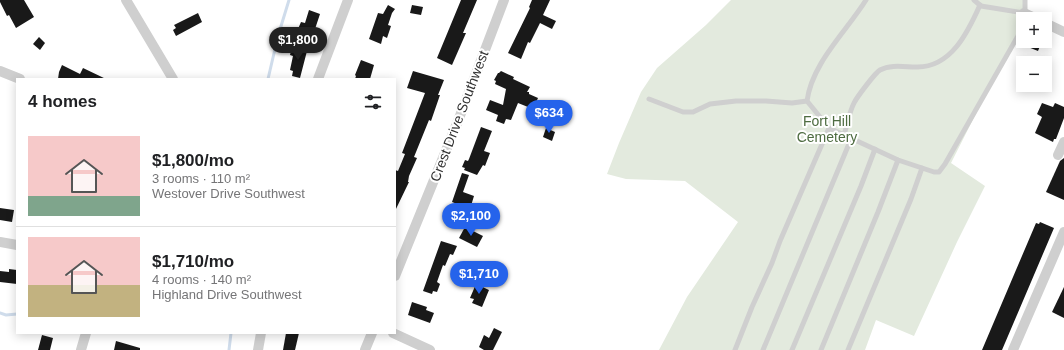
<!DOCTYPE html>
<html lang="en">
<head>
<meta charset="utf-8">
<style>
	:root { --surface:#fff; --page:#f2f2f2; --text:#202124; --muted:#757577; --line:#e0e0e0; --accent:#2563eb }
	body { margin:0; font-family:Helvetica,sans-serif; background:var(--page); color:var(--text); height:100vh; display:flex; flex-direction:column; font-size:15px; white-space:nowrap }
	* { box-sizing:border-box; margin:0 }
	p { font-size:13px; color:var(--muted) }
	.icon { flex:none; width:22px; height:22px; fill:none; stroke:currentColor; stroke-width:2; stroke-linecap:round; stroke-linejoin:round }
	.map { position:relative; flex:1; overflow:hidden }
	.drawer { position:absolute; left:16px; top:78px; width:380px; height:256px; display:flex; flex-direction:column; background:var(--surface); border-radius:0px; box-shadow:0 2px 10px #0003 }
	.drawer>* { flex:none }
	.fabs { position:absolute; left:1016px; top:12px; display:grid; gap:8px }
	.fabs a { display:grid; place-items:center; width:36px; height:36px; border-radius:0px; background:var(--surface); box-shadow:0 2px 10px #0003; font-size:20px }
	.price { position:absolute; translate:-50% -34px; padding:0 9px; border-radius:14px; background:var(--accent); color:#fff; font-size:13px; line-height:26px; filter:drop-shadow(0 1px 2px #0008) }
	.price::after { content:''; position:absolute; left:50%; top:24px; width:12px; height:9px; margin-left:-6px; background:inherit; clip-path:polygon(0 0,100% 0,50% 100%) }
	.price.active { background:#222; color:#fff }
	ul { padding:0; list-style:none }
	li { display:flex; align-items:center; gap:12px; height:100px; padding:0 12px }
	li+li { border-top:1px solid var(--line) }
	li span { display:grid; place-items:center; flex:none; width:112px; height:80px; border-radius:0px; color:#555 }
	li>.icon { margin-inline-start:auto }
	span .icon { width:48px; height:48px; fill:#fffc; stroke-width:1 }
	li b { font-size:17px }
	h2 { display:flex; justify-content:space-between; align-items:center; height:48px; padding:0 12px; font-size:17px }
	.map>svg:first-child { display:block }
	.green { fill:#e3eade }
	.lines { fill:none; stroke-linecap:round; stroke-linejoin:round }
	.stream { stroke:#cfdceb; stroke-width:3 }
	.building { fill:#191919 }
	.lane { stroke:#cfcfcf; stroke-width:5 }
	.street { stroke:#cfcfcf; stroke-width:10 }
	.labels { text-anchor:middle; stroke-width:4; stroke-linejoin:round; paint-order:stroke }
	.street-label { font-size:14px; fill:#323232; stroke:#fff }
	.park-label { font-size:14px; fill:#4e6c41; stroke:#fff }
</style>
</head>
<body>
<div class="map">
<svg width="1064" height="350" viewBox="0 0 1064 350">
	<rect width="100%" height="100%" fill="#fff"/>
	<polygon class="green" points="731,0 1023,0 1023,21 951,163 985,186 957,242 914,336 876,320 865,350 659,350 687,297 738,222 685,181 626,179 607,174 619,143 641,92 657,68 706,25"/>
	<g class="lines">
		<g class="stream">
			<polyline points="268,79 278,36 289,0"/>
			<polyline points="0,313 6,315 17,314"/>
			<polyline points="229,350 231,333"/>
		</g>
	</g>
	<g class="building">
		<polygon points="0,0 24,0 34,17 16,28 9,15 7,16 0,2"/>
		<polygon points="461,0 477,0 463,33 466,33 452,65 437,58"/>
		<polygon points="532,0 550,0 543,15 556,21 552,29 540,23 530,43 528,42 521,59 508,53 530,8 529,7"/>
		<polygon points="388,5 395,9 392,13 388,25 391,26 387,38 383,36 381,44 369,39 378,13 383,14"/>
		<polygon points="412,5 423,7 421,15 410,13"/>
		<polygon points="309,10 320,14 312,38 301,34 302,31 298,29 301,22 305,23"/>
		<polygon points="198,13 202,22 176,36 173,30 176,28 174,25"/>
		<polygon points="39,37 45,43 40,50 33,44"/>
		<polygon points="1020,41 1042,41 1038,51 1018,43"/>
		<polygon points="292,47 307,51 300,78 292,76 293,71 290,70 293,56 290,55"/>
		<polygon points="361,60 374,65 370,79 355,79 356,76 355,75"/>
		<polygon points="62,65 80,74 83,68 106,79 58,79 59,72"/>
		<polygon points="413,71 444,80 438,95 440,95 431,121 429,120 414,157 417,158 409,176 408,182 409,182 395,211 395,170 398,171 405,154 402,153 425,93 407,88"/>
		<polygon points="501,71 514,77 513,79 530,87 527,92 529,92 529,94 538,98 533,109 518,103 511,120 506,119 504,124 496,121 498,115 486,110 490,100 503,105 506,89 495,84 496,81 494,80 498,73 499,73"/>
		<polygon points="1042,103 1053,107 1055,103 1064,107 1064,118 1056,139 1054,139 1053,142 1035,133 1042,117 1037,114"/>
		<polygon points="481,127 492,131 484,151 490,153 485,166 483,165 477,175 464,170 465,168 462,167 465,160 468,161 469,159"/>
		<polygon points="546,128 555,132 552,141 543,137"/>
		<polygon points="1064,158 1064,200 1046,192 1060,161"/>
		<polygon points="462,173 469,175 463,192 474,196 470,209 452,202"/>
		<polygon points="0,208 14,210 12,222 0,220"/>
		<polygon points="1040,222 1054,228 1002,350 982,350 1036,223 1039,224"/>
		<polygon points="465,227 483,236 477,247 459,238"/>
		<polygon points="441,241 457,246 453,255 450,254 445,266 443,265 437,282 440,284 437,292 433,291 432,294 423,291"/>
		<polygon points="9,269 17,270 17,284 0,282 0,271 9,272"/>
		<polygon points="476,284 489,290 482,307 472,303 474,299 470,298"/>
		<polygon points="1064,287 1064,318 1052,312"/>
		<polygon points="412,302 427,307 426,310 434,313 430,323 408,315"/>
		<polygon points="494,328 502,332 493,350 484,350 479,347 484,335 489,338"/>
		<polygon points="286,333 299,333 295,350 283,350"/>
		<polygon points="42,335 53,338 50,350 38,350"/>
		<polygon points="116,341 140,348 140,350 114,350"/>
	</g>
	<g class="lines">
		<g class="lane">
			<path d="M866,0C846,32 812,63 807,101L829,128L898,160L934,172H939L945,164L1023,27"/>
			<polyline points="974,0 981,6 1024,13"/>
			<polyline points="1025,0 1025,14"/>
			<polyline points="649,99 683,112 693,112 710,104 736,101 766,101 792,103 807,101"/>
			<path d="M844,135C847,125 849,113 854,103C857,97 875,73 880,70C891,64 905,67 916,67C951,68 968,32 980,5"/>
			<polyline points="735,350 752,307 772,263 780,241 829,128"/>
			<polyline points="763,350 851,139"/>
			<polyline points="792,350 861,186 875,149"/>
			<polyline points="821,350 878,212 898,160"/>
			<polyline points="848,350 911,199 922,168"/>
		</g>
		<g class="street">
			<polyline points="126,0 173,79"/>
			<polyline points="1024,13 1037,19"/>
			<polyline points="1045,23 1064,32"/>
			<polyline points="0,71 20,79"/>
			<polyline points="318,79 348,0"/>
			<polyline points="1058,155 1064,142"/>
			<polyline points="0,242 17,245"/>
			<polyline points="395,276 458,121 504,0"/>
			<polyline points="393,333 430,350"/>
			<polyline points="81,350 86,333"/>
			<polyline points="258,350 261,333"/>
			<polyline points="365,350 372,333"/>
			<polyline points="1013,350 1064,232"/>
		</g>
	</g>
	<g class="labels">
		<g class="street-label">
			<text transform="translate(459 116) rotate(-69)" y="5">Crest Drive Southwest</text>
		</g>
		<g class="park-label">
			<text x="827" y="126">Fort Hill<tspan x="827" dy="16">Cemetery</tspan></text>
		</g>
	</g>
</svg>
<div class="fabs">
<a>+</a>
<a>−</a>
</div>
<b class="price active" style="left:298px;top:61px">$1,800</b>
<b class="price" style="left:549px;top:134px">$634</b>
<b class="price" style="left:471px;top:237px">$2,100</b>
<b class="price" style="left:479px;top:295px">$1,710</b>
<section class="drawer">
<h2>4 homes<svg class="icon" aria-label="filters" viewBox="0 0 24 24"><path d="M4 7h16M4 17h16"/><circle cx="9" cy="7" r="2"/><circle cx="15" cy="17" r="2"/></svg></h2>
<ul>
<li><span style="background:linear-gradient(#f6c9c9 75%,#7fa58c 0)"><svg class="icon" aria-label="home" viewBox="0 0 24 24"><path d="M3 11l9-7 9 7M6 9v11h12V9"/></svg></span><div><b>$1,800/mo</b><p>3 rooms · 110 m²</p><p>Westover Drive Southwest</p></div></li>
<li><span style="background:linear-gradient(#f6c9c9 60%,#c2b280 0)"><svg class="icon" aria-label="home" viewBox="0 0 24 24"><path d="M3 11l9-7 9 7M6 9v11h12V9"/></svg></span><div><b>$1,710/mo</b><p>4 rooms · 140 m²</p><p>Highland Drive Southwest</p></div></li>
</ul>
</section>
</div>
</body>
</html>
